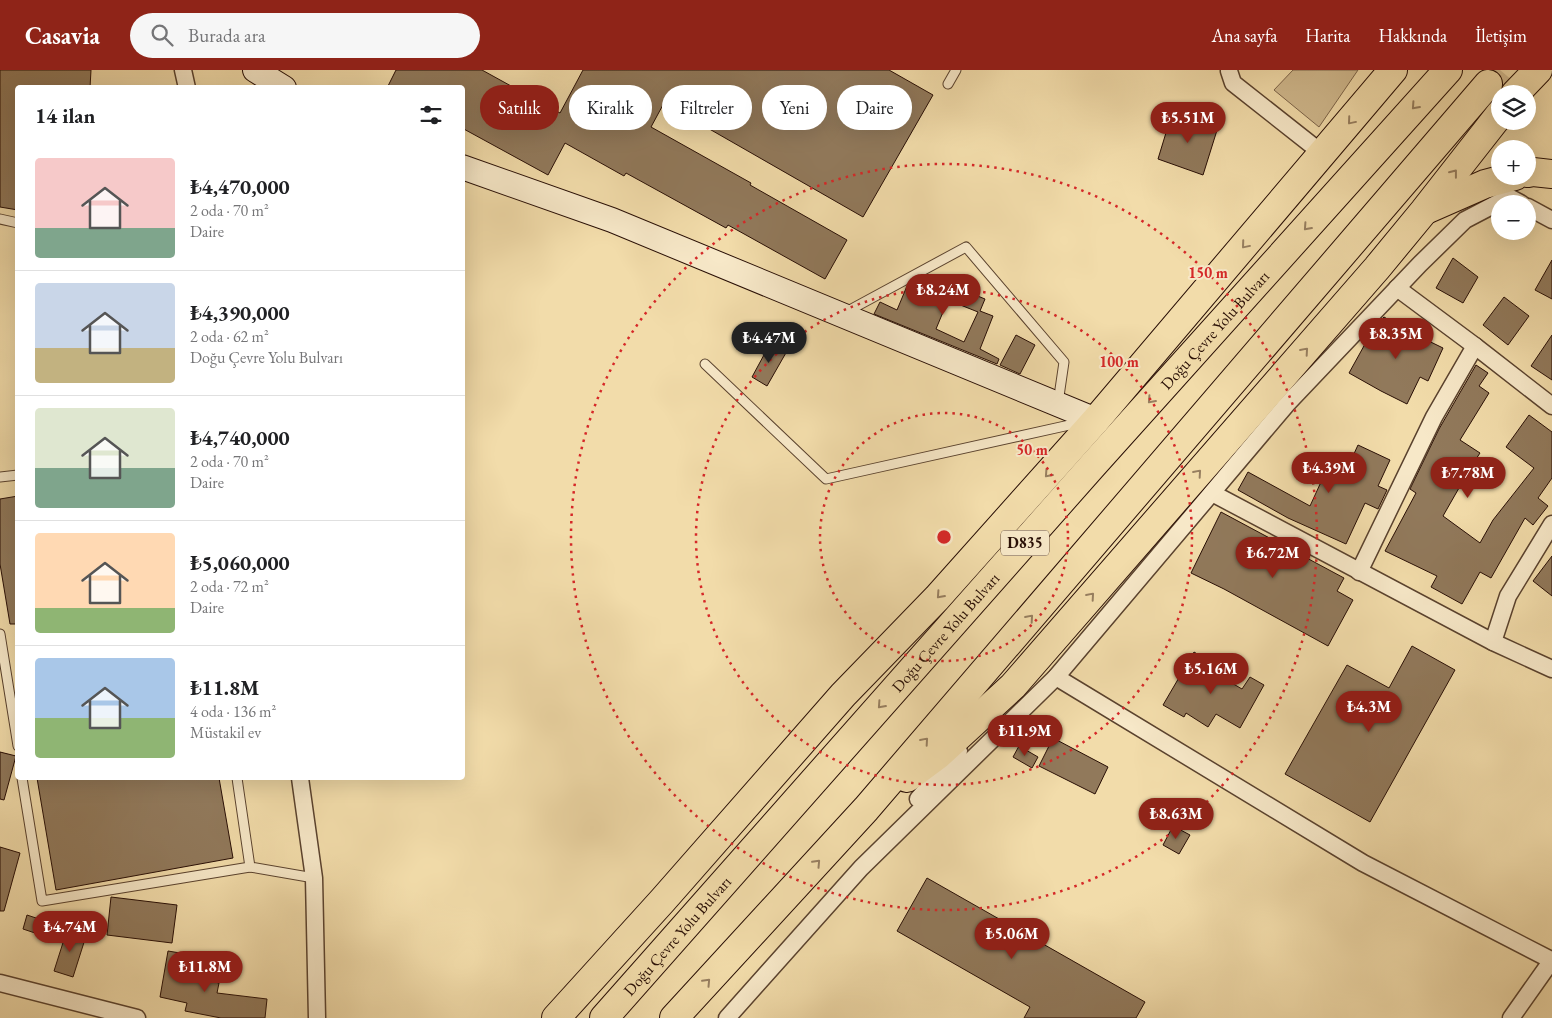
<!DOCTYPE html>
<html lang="tr">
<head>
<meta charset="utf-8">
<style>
	:root { --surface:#fff; --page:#f6f6f6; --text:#202124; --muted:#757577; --line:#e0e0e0; --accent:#8f2418 }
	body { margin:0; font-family:"EB Garamond",serif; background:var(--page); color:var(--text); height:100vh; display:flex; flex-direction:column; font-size:19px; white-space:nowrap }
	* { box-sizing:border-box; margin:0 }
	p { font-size:16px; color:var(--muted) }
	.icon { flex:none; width:28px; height:28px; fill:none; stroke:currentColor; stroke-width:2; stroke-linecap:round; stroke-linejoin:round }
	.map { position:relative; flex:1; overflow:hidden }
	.drawer { position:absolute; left:15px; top:15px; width:450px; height:695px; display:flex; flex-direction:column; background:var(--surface); border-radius:5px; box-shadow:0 5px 20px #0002 }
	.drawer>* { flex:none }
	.hud { position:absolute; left:480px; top:15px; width:475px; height:45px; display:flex; gap:10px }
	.buttons { position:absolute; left:1491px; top:15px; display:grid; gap:10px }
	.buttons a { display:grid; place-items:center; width:45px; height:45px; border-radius:50%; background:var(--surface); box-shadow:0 5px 20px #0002; font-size:25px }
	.price { position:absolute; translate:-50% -42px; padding:0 11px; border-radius:18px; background:var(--accent); color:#fff; font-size:16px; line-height:32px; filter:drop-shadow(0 1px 2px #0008) }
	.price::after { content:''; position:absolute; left:50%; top:30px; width:15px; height:11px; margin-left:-8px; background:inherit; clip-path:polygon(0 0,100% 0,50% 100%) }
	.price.selected { background:#222; color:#fff }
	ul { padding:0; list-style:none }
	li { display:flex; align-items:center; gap:15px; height:125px; padding:0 20px }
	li+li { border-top:1px solid var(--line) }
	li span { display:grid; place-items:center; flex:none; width:140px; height:100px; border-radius:5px; color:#555 }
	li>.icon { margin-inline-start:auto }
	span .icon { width:60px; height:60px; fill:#fffc; stroke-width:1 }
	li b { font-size:21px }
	h2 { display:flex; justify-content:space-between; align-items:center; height:60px; padding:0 20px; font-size:21px }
	.pill { padding:0 18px; border-radius:22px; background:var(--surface); box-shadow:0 5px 20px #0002; font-size:18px; line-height:45px }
	.pill.selected { background:var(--accent); color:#fff }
	header { display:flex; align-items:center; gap:30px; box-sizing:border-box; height:70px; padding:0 25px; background:var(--accent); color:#fff }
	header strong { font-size:24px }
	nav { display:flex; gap:28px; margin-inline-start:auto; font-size:18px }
	.search { width:350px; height:45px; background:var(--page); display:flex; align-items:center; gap:12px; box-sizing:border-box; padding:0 18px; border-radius:28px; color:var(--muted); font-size:19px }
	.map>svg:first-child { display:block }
	.green { fill:#d0b98e; stroke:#7c644a }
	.building { fill:#91795b; stroke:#280e05; fill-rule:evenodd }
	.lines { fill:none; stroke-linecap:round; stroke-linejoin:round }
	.trunk-tunnel { stroke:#d4bd91; stroke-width:28; stroke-dasharray:28 14; stroke-linecap:butt }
	.service-casing { stroke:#5a422e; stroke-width:11 }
	.minor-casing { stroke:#5a422e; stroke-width:19 }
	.secondary-casing { stroke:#280e05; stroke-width:26 }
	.trunk-casing { stroke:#280e05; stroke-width:30 }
	.service { stroke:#f7e8c8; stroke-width:9 }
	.minor { stroke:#f7e8c8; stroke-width:16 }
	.secondary { stroke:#f7e8c8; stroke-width:24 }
	.trunk { stroke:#f2dcaa; stroke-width:28 }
	.oneway { stroke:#977f60 }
	.ring { fill:none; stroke:#d62828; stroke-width:2.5; stroke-dasharray:2.5 5 }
	.labels { text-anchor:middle; stroke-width:4; stroke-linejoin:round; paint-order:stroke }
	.shield { fill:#f7e8c8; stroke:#664f40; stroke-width:1 }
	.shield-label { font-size:15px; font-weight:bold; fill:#280e05 }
	.street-label { font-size:16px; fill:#280e05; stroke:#f7e8c8 }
	.centre { fill:#d62828; stroke:#f7e8c8; stroke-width:2.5 }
	.ring-label { font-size:15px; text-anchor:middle; font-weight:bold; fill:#d62828; stroke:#f7e8c8; stroke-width:4; stroke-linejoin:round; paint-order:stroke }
</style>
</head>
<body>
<header>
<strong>Casavia</strong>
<div class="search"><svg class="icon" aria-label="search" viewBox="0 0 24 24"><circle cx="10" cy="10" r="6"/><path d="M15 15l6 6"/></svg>Burada ara</div>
<nav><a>Ana sayfa</a><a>Harita</a><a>Hakkında</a><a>İletişim</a></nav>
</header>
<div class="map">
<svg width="1552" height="948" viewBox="0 0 1552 948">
	<rect width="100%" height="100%" fill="#f2dcaa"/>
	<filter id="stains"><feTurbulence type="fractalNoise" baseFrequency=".004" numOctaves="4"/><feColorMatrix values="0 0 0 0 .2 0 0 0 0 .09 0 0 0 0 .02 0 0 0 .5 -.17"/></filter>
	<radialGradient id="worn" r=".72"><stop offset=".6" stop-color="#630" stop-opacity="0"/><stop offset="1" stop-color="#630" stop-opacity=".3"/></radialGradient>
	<polygon class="green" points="1293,0 1358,0 1319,57 1274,20"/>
	<g class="building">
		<polygon points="0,0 91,0 90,18 18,18 18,140 0,137"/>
		<polygon points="396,0 482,0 560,43 583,0 889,0 933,25 863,147 664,33 651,57 751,113 750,115 847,170 825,209 728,155 726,158 626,103 624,106 565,73 548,105 462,58 462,18 387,18"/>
		<polygon points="1172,43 1218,57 1203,105 1158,89"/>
		<polygon points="1453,188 1478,207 1463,233 1436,218"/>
		<polygon points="1552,190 1552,229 1535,220"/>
		<path d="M931,207L985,229L980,241L993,246L980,279L999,289L997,294L874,244L880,232L897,240L907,216L914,212L927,217ZM948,230L978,242L964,272L936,259Z"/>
		<polygon points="1504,227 1529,246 1508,275 1483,255"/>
		<polygon points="1384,247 1406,260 1443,278 1428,311 1420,307 1407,334 1381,321 1349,303 1375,256"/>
		<polygon points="1016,265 1035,275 1020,304 1000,295"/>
		<polygon points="1552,265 1552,310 1531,296"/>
		<polygon points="771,272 787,281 767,316 752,307"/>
		<polygon points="1476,295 1488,303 1479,316 1489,323 1460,370 1480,383 1474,392 1484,398 1477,410 1467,404 1443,446 1480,473 1493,450 1534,398 1506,377 1529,345 1552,362 1552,408 1538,428 1548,436 1533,455 1525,448 1491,508 1480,502 1462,534 1431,517 1437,506 1385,481 1416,423 1410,419 1439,359"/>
		<polygon points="1358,375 1390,390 1378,416 1387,420 1378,439 1365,433 1346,474 1288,448 1238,420 1248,402 1310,436 1321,412 1309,407 1320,385 1347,399"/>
		<polygon points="18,426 18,554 10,554 0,494 0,429"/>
		<polygon points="1221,442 1344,508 1337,521 1353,530 1328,576 1224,519 1191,503"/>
		<polygon points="1552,486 1552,526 1533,511"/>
		<polygon points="1412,576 1455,600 1370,752 1285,704 1347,595 1389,618"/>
		<polygon points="1194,582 1214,594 1211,601 1242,619 1250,607 1264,615 1240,658 1216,644 1208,657 1186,643 1184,647 1163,635"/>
		<polygon points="1053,668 1108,697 1095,724 1039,696"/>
		<polygon points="1019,676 1038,687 1032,698 1013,687"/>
		<polygon points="0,682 16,686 4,730 0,729"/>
		<polygon points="37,708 219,708 233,788 56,820"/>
		<polygon points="1173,756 1190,765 1179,784 1163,775"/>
		<polygon points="0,777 20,783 4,841 0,841"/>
		<polygon points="927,808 1145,932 1136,948 1024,948 1030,937 897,861"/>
		<polygon points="111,827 177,835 172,873 107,865"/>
		<polygon points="27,845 45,851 41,865 23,859"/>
		<polygon points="67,860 86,866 73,907 54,901"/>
		<polygon points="168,881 192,885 188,907 219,913 217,923 267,929 265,948 221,948 185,941 187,933 160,927"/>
	</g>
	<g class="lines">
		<polyline class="trunk-tunnel" points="1488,14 1500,0"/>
		<defs>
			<g id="service">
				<polyline points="948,14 956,0"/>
				<polyline points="0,149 18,153"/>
				<polyline points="846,242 966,177 1064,292 1058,333"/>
				<polyline points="705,294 826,409 1083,352"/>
				<polyline points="0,407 18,405"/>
				<polyline points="0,564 18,676"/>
				<polyline points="22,708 42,831 250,797 314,808"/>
				<polyline points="237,708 250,797"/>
			</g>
			<g id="minor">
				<polyline points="183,0 187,18"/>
				<polyline points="1229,1 1233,13 1323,84"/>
				<polyline points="1528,137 1552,150"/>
				<polyline points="1397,218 1475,276 1552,336"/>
				<polyline points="1212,423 1493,572 1552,599"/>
				<polyline points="1359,502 1434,347 1475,276"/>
				<polyline points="1493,572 1508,526 1552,454"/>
				<polyline points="1056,607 1363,793 1551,890"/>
				<polyline points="300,708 314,808 317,948"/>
				<polyline points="918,729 959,681"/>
				<polyline points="0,913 137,948"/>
				<polyline points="727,948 861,798 1056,607 1287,334 1420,194 1465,150 1509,127 1522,134"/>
				<polyline points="1511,948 1552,890"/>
			</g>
			<g id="secondary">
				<polyline points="255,0 284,18"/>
				<polyline points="462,97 612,150 1096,350"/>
			</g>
			<g id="trunk">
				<polyline points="1515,24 1538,0"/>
				<polyline points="1528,103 1533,102 1552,104"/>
				<polyline points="1428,139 1485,114 1515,106"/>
				<polyline points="907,708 938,685 1013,616 1377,198 1424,141 1500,44"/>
				<polyline points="556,948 663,830 843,625 937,528 1096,350 1393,0"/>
				<path id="s1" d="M604,948L1093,395L1448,0"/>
				<polyline points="674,948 866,739 1488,14"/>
			</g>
		</defs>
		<use href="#service" class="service-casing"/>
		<use href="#minor" class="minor-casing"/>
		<use href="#secondary" class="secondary-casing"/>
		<use href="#trunk" class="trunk-casing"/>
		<use href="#service" class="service"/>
		<use href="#minor" class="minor"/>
		<use href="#secondary" class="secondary"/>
		<use href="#trunk" class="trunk"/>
	</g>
	<defs><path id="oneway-chevron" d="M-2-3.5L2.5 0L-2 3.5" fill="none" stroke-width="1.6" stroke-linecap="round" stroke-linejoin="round" transform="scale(1.25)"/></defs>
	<g class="oneway">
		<use href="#oneway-chevron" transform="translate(1415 36) rotate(132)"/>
		<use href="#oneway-chevron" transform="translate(1351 51) rotate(130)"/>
		<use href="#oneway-chevron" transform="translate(1454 103) rotate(-52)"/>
		<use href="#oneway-chevron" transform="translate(1307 157) rotate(132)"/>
		<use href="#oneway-chevron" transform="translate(1245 175) rotate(130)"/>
		<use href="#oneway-chevron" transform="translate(1305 281) rotate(-49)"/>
		<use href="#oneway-chevron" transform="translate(1151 330) rotate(132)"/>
		<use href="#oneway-chevron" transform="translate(1198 403) rotate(-49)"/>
		<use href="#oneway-chevron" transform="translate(1048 404) rotate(132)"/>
		<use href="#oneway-chevron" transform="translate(940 525) rotate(132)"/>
		<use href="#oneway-chevron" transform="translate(1091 526) rotate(-49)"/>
		<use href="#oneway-chevron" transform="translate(1030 548) rotate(-49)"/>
		<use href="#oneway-chevron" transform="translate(881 635) rotate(132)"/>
		<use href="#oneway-chevron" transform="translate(925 671) rotate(-49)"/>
		<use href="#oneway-chevron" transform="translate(817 793) rotate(-47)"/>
		<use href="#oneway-chevron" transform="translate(707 912) rotate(-47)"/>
	</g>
	<g class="ring">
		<circle cx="944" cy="467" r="124"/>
		<circle cx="944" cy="467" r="248"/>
		<circle cx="944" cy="467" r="373"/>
	</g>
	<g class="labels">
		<rect class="shield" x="1001" y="460.5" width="48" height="25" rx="4"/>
		<g class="shield-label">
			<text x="1025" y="478">D835</text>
		</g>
		<g class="street-label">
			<text dy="6" stroke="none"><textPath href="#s1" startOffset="920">Doğu Çevre Yolu Bulvarı</textPath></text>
			<text dy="6" stroke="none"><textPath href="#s1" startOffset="515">Doğu Çevre Yolu Bulvarı</textPath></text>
			<text dy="6" stroke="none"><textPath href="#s1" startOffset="110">Doğu Çevre Yolu Bulvarı</textPath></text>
		</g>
	</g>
	<circle cx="944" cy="467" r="8" class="centre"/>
	<g class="ring-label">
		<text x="1208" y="208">150 m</text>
		<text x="1119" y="297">100 m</text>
		<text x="1032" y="385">50 m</text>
	</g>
	<rect width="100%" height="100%" filter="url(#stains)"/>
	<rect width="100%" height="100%" fill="url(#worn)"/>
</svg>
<div class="buttons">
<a><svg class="icon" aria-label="layers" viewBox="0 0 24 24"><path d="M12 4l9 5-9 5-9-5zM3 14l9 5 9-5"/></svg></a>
<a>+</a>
<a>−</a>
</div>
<b class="price" style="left:1188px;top:74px">₺5.51M</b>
<b class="price" style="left:943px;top:246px">₺8.24M</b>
<b class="price" style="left:1396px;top:290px">₺8.35M</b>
<b class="price selected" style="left:769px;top:294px">₺4.47M</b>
<b class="price" style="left:1329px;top:424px">₺4.39M</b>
<b class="price" style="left:1468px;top:429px">₺7.78M</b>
<b class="price" style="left:1273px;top:509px">₺6.72M</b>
<b class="price" style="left:1211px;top:625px">₺5.16M</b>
<b class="price" style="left:1369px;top:663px">₺4.3M</b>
<b class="price" style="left:1025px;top:687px">₺11.9M</b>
<b class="price" style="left:1176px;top:770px">₺8.63M</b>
<b class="price" style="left:70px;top:883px">₺4.74M</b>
<b class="price" style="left:1012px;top:890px">₺5.06M</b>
<b class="price" style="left:205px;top:923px">₺11.8M</b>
<div class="hud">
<a class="pill selected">Satılık</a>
<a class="pill">Kiralık</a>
<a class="pill">Filtreler</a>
<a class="pill">Yeni</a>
<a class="pill">Daire</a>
</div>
<section class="drawer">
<h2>14 ilan<svg class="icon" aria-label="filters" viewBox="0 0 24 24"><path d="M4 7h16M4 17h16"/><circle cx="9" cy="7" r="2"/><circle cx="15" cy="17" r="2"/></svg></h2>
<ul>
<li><span style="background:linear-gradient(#f6c9c9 70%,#7fa58c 0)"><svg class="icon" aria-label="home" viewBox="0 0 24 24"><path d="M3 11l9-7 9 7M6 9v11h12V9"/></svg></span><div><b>₺4,470,000</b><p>2 oda · 70 m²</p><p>Daire</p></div></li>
<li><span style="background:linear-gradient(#c9d6e8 65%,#c2b280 0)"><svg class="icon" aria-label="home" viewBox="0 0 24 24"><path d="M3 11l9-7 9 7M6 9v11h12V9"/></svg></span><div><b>₺4,390,000</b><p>2 oda · 62 m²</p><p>Doğu Çevre Yolu Bulvarı</p></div></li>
<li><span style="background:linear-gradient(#dfe7d0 60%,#7fa58c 0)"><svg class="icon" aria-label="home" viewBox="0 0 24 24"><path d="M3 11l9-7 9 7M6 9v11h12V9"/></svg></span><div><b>₺4,740,000</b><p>2 oda · 70 m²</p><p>Daire</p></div></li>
<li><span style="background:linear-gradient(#ffd9b3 75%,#8fb573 0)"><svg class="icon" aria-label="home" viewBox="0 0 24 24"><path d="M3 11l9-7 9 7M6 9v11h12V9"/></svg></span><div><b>₺5,060,000</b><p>2 oda · 72 m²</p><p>Daire</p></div></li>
<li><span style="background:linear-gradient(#a9c7e8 60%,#8fb573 0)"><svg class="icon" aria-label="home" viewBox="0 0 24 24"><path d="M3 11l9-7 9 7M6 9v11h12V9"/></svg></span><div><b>₺11.8M</b><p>4 oda · 136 m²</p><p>Müstakil ev</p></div></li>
</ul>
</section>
</div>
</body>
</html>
